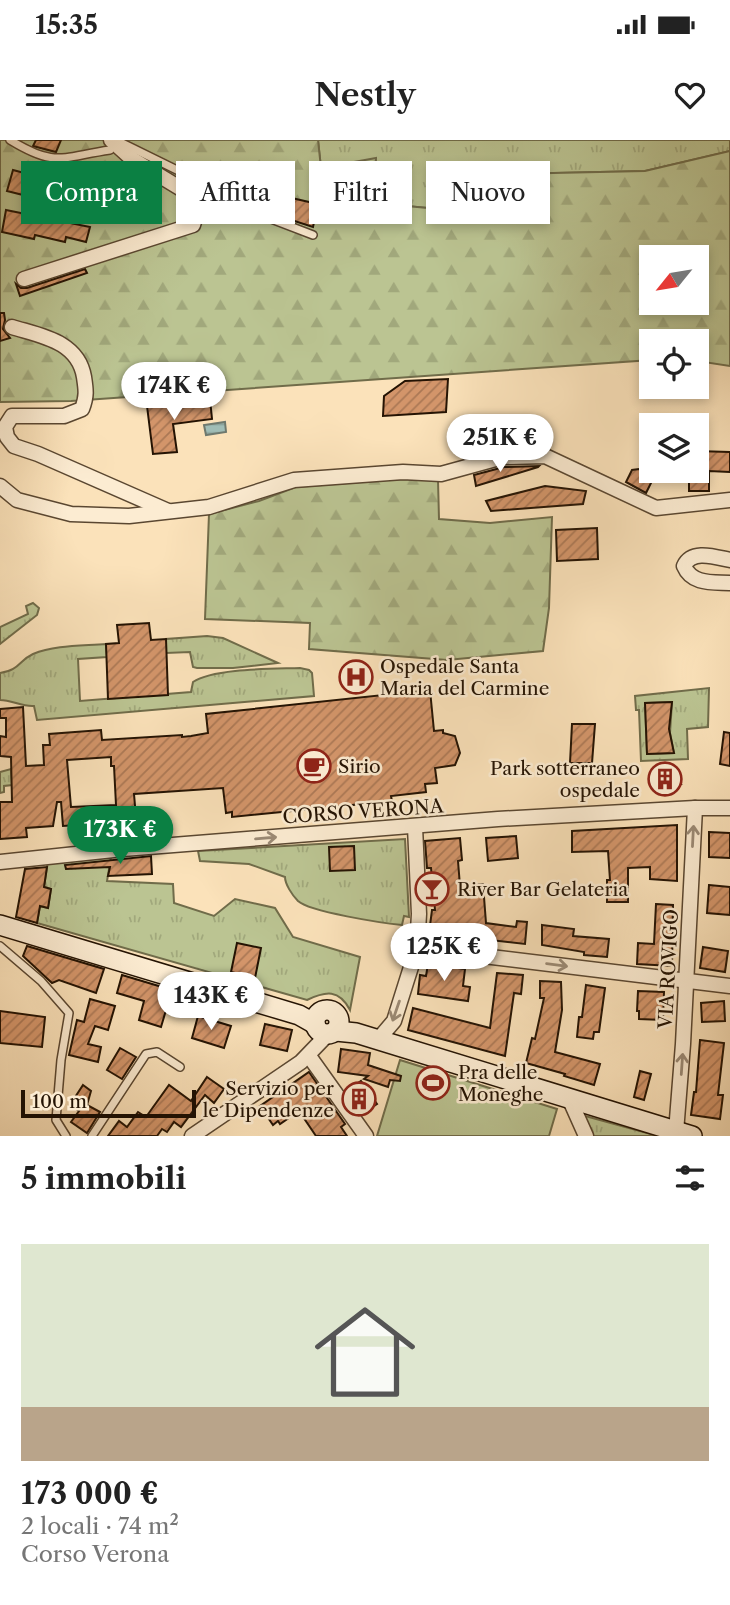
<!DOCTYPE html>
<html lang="it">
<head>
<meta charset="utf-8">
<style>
	:root { --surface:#fff; --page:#f6f6f6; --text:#222; --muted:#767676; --accent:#0b8043 }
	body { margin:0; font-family:"Libre Caslon Text",serif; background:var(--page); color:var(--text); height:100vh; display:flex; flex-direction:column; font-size:26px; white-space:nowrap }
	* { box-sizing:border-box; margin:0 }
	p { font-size:23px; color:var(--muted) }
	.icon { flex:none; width:38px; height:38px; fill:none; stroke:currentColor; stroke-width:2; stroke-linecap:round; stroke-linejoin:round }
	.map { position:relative; height:996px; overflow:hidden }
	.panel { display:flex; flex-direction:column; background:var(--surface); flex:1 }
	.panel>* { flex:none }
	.top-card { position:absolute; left:21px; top:21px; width:690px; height:63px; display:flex; gap:14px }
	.needle { width:46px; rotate:240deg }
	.buttons { position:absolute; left:639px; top:105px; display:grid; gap:14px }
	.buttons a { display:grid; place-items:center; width:70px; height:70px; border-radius:0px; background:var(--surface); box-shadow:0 4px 10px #0003; font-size:35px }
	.scale { position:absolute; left:21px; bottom:18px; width:175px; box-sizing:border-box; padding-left:7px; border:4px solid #241303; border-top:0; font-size:19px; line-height:24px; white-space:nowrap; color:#241303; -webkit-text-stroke:5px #fcecd2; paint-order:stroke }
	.price { position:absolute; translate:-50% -60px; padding:0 16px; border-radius:24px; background:#fff; color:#222; font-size:23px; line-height:46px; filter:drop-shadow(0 2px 4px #0008) }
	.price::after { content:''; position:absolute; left:50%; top:42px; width:21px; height:16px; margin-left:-10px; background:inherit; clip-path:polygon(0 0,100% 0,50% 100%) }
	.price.current { background:var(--accent); color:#fff }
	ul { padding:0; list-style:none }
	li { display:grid; align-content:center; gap:14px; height:371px; padding:0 21px }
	li span { display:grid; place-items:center; height:217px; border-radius:0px; color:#555 }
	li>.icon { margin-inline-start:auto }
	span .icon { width:126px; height:126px; fill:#fffc; stroke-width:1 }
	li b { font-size:30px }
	h2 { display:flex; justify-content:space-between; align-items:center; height:84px; padding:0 21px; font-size:30px }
	.chip { padding:0 24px; border-radius:0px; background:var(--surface); box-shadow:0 4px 10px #0003; font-size:24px; line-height:63px }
	.chip.current { background:var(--accent); color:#fff }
	.status { display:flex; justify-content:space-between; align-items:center; height:49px; padding:0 35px; background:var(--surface); direction:ltr }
	.status svg { height:19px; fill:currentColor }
	header { display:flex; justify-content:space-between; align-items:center; height:91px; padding:0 21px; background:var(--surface); font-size:32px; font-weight:600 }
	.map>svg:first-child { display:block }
	.grass { fill:url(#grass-tufts); stroke:#706c4a; stroke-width:2; fill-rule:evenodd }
	.forest { fill:url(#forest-firs); stroke:#706c4a; stroke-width:2; fill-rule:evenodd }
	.garden { fill:#bbc492; stroke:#706c4a; stroke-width:2 }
	.water { fill:url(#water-rules); stroke:#6e796e; stroke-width:2 }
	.building { fill:url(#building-hatch); stroke:#241303; stroke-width:2; fill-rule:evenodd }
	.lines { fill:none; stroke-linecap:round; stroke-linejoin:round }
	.lane-casing { stroke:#5a4731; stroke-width:10 }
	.street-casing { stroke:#5a4731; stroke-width:17 }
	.secondary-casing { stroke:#241303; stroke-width:22 }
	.lane { stroke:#fcecd2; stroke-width:7 }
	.street { stroke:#fcecd2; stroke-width:14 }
	.secondary { stroke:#fcecd2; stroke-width:19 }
	.oneway { stroke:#9b8a75 }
	.labels { text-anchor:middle; stroke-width:5; stroke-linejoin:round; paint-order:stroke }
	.poi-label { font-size:19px; fill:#241303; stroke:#fcecd2; text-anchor:start }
	.street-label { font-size:19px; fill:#241303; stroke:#fcecd2 }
</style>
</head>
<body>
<div class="status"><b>15:35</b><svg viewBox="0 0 49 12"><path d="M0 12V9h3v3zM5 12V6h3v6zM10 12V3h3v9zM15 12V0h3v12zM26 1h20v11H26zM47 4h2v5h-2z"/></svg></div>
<header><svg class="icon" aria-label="menu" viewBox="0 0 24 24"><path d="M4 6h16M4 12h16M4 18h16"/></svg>Nestly<svg class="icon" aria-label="heart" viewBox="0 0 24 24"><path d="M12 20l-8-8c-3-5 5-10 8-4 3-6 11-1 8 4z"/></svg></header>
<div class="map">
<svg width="730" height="996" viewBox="0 0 730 996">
	<defs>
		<pattern id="grass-tufts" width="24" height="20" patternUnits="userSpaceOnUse" patternTransform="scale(1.75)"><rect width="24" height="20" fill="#bbc492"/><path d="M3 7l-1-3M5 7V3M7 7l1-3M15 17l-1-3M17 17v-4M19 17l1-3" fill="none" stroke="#a1a87c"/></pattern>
		<pattern id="forest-firs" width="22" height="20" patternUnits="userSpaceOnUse" patternTransform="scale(1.75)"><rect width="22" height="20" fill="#bbc492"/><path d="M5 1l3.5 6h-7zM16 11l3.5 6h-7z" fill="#a1a87c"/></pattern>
		<pattern id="water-rules" width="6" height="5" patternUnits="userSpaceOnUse" patternTransform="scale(1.75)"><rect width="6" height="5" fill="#a0bdb6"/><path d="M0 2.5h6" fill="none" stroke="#8aa29b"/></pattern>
		<pattern id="building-hatch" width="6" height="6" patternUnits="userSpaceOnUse" patternTransform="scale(1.75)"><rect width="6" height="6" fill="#d3956a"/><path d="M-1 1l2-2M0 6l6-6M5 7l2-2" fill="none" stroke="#ab7855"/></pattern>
	</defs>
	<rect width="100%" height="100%" fill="#fbe2ba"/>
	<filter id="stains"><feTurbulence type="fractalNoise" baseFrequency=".00286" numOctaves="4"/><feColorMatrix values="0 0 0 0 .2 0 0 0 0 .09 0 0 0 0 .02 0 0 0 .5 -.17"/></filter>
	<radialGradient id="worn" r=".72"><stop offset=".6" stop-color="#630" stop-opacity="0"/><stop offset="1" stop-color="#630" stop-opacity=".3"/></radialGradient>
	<g class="grass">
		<polygon points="318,0 730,0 730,11 645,31 456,35 460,71 374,63 321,28"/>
		<polygon points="33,463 39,468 37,475 0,504 0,487 28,474 26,466"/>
		<polygon points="207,496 223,498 278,523 233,528 197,528 193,527 190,512 166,513 166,499"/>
		<path d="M106,504L107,517L78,519L80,561L191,552L193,542C214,528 273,529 300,528L309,530L312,533L314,556L37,580L34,566C22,567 12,560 0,560V533C20,530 18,521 33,514C55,505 83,506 106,504Z"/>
		<path d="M709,548L708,587L687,589L688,619L641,621L639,570H636L635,556ZM672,562L670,593L674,613L647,614L645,563Z"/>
		<polygon points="11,629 12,645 4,646 4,652 0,653 0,632"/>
		<path d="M405,699L409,777L404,776L402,785C382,783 310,772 298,761C292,755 285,744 285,737L249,724L200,721L198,711Z"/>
		<path d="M111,717L107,741L173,744L174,763L214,776L235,759L275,768L293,797L360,817L350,870C339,849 326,851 307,860L37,783L40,766L48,768L51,749L44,747L48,720Z"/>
		<polygon points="578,974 658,996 591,996"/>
	</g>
	<g class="forest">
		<path d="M0,0H318L321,28L376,18L375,63L459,71L456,35L645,31L730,11V226L697,221L696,201H651V220L71,261L0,262ZM651,117H696V163H651Z"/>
		<polygon points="400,339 438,340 439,379 490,383 552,377 549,468 543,511 447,520 309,509 310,483 205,479 209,374 259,361 296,347"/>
	</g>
	<polygon class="garden" points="400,920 557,969 549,996 377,996"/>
	<polygon class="water" points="225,282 226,292 206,295 204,285"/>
	<g class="building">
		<polygon points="36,0 61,0 56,12 33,6"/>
		<polygon points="13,30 66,44 67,42 104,49 100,72 94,71 93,73 81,70 83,63 28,51 27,56 7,51"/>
		<polygon points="123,40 146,43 145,47 161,50 158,69 142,66 141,71 129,69 129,65 119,64"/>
		<polygon points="256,57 285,62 287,57 318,64 313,87 282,77 282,74 256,67"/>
		<polygon points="6,70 90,87 86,102 66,97 65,102 35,95 34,99 2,92"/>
		<polygon points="85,129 87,133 20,156 16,144 21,148 27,148"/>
		<polygon points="0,173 4,173 5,180 3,189 10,198 0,201"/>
		<polygon points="448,239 446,272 383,276 384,256 405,241"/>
		<polygon points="210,259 212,279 173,284 177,312 153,314 147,266"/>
		<polygon points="696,311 730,312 730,332 709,331 709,351 689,351 689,331 696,331"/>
		<polygon points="539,326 538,327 476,346 474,335 504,327"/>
		<polygon points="639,329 650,335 652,341 646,353 626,342 632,330"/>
		<polygon points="545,346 586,351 583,364 491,371 486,361"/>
		<polygon points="597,388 598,419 557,421 556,390"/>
		<polygon points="149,483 151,500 166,499 168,555 108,559 106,504 119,503 117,485"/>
		<path d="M430,550L434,591L443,590V593L455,596L460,613L455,625L435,628L437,643L425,644L426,652L391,656L392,661L232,677V672L226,673L223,648L134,654L137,689L108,691V683L63,686L61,662H57L53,686L26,688L27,697L0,699V662H12L11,617L0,616V596L6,597V578H0V569L23,567L26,626L44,625L43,605H50L49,594L101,590L102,600L182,595V597L191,596L208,593L206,574ZM111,617V626H114L116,665L71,667L67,620Z"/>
		<polygon points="672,562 669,589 674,613 647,614 645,563"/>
		<polygon points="572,584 595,584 592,623 570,623"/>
		<polygon points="724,592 730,593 730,626 720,624"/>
		<polygon points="676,634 681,644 651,645 651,638 655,635"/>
		<polygon points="677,685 677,741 650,739 650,727 628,728 628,762 607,762 607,740 610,740 608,711 572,712 572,691"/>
		<polygon points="709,692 730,693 730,718 709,717"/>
		<polygon points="516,696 518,718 488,721 486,698"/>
		<polygon points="460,698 462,720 458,721 460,746 483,744 486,783 516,787 517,781 527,782 525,804 429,793 432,770 435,770 431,728 427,728 425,701"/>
		<polygon points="354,706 355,730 330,731 329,707"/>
		<polygon points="151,716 152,734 108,736 110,727 66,729 65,725"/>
		<polygon points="47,727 44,747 51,749 48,768 40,766 37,783 16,777 25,729"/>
		<polygon points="709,745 730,747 730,775 707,773"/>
		<polygon points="656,764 673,765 672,826 637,824 638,803 654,804"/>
		<polygon points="542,785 574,789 573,796 609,799 607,817 584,815 584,812 542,805"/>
		<polygon points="237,803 261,808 255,838 231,832"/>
		<polygon points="27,806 104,829 96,853 59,840 52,843 23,816"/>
		<polygon points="703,807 728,811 725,832 700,828"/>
		<polygon points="428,824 465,829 463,846 470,847 468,861 418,854 420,835 426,836"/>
		<polygon points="497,833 523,835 521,854 514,853 505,916 408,890 413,868 490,888"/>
		<polygon points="122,835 172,850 161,887 139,880 144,861 117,853"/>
		<polygon points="540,841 561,842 562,870 555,912 600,924 594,945 564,936 565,934 526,923 532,898 535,899 544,858 540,858"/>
		<polygon points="586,845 605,848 599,892 594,892 593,899 577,897 579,877 582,877"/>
		<polygon points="638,851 664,852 663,880 639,879 639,871 637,871"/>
		<polygon points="90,859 115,866 108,890 95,886 88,904 101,907 98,922 69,915 77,880 84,882"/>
		<polygon points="724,861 725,881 702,882 701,863"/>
		<polygon points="0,871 45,877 42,907 0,903"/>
		<polygon points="198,876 231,886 224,908 192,898"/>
		<polygon points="265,884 292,890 287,911 260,905"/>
		<polygon points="700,900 724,903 718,955 723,955 720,979 691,975 694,952 696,952"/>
		<polygon points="120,908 136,917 122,939 107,930"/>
		<polygon points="341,909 370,913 368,925 401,936 400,941 390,940 388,947 364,939 368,936 338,932"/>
		<polygon points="640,931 651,934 644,960 634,957"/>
		<polygon points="309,932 345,984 341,987 347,996 316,996 299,971 280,984 278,981 273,985 260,966"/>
		<polygon points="207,937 224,949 214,963 205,955 181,987 174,982 167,992 162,989 157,996 108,996 119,981 127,987 138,972 146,977 169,945 191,961"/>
		<polygon points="361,941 377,964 362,974 346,952"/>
		<polygon points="83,945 91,951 87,965 100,972 87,993 71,982 79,971 70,965"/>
	</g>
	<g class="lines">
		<defs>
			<g id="lane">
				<path d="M10,0C56,28 61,17 110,10"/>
				<polyline points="120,2 240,61 253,72 313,95"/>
				<polyline points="0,806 41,841 69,873 61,920 56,980 66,996"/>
				<polyline points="92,996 146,914 157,912 180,927"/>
			</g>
			<g id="street">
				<polyline points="24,139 193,85 197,72 188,53 132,19 111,0"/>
				<path d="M12,187C41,196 78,201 84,237C86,250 87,256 82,269L64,276H12L5,287L7,297L14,306L38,314L168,371"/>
				<polyline points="0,346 17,360 71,374 129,376 209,367 294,340 403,332 441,334 503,317 545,316 656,368 730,360"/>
				<path d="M730,420C715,417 692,409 684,426C692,445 713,442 730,443"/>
				<polyline points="0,722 123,709 498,679 695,668 730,668"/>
				<polyline points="417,808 730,846"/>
				<polyline points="377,901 394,881 417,808 419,774 415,687"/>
				<polyline points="309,916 366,996"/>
				<polyline points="569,958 586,996"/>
				<polyline points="676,992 683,904 695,668"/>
				<polyline points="192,996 301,922 328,894"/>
			</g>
			<g id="secondary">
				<polyline points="0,785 299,875 315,884"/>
				<circle cx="327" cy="882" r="12"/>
				<polyline points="336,891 356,893 692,996"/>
			</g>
		</defs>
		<use href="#lane" class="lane-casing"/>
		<use href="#street" class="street-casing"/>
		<use href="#secondary" class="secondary-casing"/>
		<use href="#lane" class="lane"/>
		<use href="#street" class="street"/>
		<use href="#secondary" class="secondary"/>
	</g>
	<defs><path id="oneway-shaft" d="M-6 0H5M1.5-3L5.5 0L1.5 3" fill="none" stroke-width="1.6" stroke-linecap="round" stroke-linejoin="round" transform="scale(1.75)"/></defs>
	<g class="oneway">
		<use href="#oneway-shaft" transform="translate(693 696) rotate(-87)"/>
		<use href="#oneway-shaft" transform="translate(266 698) rotate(-5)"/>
		<use href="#oneway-shaft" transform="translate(557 825) rotate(7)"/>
		<use href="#oneway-shaft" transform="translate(396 871) rotate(109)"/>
		<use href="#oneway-shaft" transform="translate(682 924) rotate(-86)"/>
	</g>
	<defs>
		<symbol id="hospital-ring" viewBox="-11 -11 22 22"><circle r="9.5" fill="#fcecd2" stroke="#8f2418" stroke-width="1.5"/><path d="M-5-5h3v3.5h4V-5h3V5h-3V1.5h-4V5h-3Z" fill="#8f2418"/></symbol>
		<symbol id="cafe-ring" viewBox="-11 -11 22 22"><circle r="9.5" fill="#fcecd2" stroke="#8f2418" stroke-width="1.5"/><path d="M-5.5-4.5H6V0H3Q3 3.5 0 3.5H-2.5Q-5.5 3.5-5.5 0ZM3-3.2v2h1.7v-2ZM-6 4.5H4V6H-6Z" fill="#8f2418"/></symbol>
		<symbol id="building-ring" viewBox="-11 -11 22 22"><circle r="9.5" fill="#fcecd2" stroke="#8f2418" stroke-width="1.5"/><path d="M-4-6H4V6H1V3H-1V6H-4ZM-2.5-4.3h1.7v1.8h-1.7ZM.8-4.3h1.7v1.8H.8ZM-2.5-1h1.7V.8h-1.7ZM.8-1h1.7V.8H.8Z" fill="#8f2418"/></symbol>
		<symbol id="bar-ring" viewBox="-11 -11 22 22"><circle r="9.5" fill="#fcecd2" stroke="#8f2418" stroke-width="1.5"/><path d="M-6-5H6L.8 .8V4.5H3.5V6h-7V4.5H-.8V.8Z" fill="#8f2418"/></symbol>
		<symbol id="stadium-ring" viewBox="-11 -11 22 22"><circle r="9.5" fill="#fcecd2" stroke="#8f2418" stroke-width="1.5"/><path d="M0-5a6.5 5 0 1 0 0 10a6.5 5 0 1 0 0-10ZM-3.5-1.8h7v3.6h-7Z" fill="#8f2418"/></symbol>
	</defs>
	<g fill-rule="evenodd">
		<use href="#hospital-ring" x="337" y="518" width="38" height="38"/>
		<use href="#cafe-ring" x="295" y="607" width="38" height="38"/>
		<use href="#building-ring" x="646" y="620" width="38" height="38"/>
		<use href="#bar-ring" x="413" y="730" width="38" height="38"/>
		<use href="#stadium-ring" x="414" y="924" width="38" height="38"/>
		<use href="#building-ring" x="340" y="940" width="38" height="38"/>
	</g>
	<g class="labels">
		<g class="poi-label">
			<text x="380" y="533">Ospedale Santa<tspan x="380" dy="22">Maria del Carmine</tspan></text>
			<text x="338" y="633">Sirio</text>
			<text x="640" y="635" text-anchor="end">Park sotterraneo<tspan x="640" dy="22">ospedale</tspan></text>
			<text x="457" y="756">River Bar Gelateria</text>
			<text x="458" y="939">Pra delle<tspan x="458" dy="22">Moneghe</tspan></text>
			<text x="334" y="955" text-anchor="end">Servizio per<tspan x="334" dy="22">le Dipendenze</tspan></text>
		</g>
		<g class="street-label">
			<text transform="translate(363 671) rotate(-4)" y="7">CORSO VERONA</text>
			<text transform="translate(668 829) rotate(-87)" y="7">VIA ROVIGO</text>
		</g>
	</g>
	<rect width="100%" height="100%" filter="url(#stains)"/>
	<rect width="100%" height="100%" fill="url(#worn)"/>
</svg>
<div class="buttons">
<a><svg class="needle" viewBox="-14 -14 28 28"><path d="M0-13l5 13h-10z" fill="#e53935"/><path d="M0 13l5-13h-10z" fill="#767676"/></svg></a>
<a><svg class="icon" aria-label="locate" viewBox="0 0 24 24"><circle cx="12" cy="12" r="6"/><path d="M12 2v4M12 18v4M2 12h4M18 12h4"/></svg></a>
<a><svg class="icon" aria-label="layers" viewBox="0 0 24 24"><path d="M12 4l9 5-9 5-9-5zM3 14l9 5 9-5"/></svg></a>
</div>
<div class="scale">100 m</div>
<b class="price" style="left:174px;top:282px">174K €</b>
<b class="price" style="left:500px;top:334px">251K €</b>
<b class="price current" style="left:120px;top:726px">173K €</b>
<b class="price" style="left:444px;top:843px">125K €</b>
<b class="price" style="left:211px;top:892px">143K €</b>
<div class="top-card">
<a class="chip current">Compra</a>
<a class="chip">Affitta</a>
<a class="chip">Filtri</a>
<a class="chip">Nuovo</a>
</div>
</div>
<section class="panel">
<h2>5 immobili<svg class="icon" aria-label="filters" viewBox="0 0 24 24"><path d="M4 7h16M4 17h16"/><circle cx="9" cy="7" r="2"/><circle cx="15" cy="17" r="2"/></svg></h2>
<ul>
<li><span style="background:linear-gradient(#dfe7d0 75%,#b9a48a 0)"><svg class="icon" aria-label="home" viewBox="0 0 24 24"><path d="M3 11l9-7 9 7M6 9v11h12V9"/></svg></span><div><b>173 000 €</b><p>2 locali · 74 m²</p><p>Corso Verona</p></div></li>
</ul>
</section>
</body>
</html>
